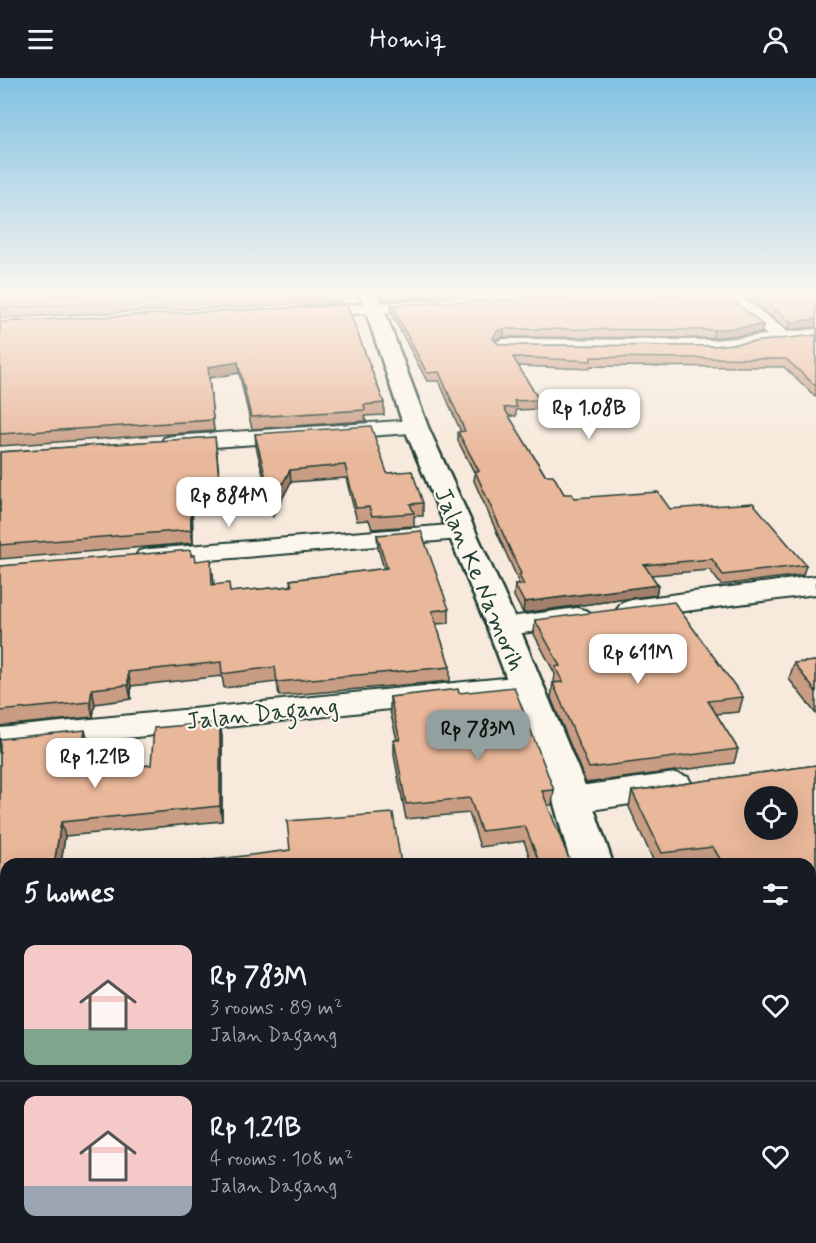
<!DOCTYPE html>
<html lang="en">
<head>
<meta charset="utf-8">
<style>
	:root { --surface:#171b24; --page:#20242c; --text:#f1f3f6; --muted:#9ea1a6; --line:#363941; --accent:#92a19f }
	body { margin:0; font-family:Mynerve,sans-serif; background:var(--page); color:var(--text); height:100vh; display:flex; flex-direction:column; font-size:22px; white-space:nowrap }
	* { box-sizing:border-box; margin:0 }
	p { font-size:20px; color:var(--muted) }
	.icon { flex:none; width:33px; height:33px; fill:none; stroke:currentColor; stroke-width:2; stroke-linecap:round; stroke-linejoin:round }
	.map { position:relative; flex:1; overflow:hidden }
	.sheet { position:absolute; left:0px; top:780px; width:816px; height:386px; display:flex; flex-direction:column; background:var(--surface); border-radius:18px 18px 0 0; box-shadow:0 6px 24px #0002 }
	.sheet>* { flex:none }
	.buttons { position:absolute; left:744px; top:708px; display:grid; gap:12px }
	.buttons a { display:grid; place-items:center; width:54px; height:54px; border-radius:50%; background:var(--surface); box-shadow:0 6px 24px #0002; font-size:30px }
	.price { position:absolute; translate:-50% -51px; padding:0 14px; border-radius:12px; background:#fff; color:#222; font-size:20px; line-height:39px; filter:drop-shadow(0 2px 3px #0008) }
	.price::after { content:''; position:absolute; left:50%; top:36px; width:18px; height:14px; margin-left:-9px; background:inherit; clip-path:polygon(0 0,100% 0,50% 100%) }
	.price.on { background:var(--accent); color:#111 }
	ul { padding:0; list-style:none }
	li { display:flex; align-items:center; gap:18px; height:150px; padding:0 24px }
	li+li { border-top:2px solid var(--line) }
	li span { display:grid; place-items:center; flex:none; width:168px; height:120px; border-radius:12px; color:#555 }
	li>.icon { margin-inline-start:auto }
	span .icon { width:72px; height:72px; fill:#fffc; stroke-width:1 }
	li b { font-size:26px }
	h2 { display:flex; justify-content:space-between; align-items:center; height:72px; padding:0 24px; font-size:26px }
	header { display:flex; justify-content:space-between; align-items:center; height:78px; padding:0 24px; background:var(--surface); font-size:27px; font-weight:600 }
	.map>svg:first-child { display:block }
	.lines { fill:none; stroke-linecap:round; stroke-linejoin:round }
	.street-casing { stroke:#1f3d34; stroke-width:4 }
	.secondary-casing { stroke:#1f3d34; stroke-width:5 }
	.highway-casing { stroke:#1f3d34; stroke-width:5 }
	.street { fill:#fbf7ec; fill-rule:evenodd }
	.secondary { fill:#fbf7ec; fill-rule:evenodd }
	.highway { fill:#f8e281; fill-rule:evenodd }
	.wall { fill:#c89d84; stroke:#1f3d34; stroke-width:1.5 }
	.shaded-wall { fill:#a3806c; stroke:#1f3d34; stroke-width:1.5 }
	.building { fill:#e9b79a; stroke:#1f3d34; stroke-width:1.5; fill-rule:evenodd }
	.labels { text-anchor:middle; stroke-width:4.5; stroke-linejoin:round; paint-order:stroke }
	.street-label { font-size:24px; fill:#1f3d34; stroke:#fbf7ec }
</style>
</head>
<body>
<header><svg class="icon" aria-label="menu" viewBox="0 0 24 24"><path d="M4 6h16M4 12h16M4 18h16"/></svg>Homiq<svg class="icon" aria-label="person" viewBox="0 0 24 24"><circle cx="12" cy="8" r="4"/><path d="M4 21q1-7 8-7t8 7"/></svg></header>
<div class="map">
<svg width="816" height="1165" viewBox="0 0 816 1165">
	<rect width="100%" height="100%" fill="#f7eadc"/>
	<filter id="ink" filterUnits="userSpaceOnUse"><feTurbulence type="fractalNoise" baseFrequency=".0167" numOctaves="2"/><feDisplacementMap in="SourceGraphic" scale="12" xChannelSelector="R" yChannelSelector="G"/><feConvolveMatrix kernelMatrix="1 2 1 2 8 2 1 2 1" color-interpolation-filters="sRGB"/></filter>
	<g filter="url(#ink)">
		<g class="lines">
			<defs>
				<g id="street">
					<polygon points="575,216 646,216 643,220 637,221 581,224 575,223 572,219"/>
					<polygon points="719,216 738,216 788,254 816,251 816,263 713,274 504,273 497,271 494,267 497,263 504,261 713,262 767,257"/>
					<polygon points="433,222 439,223 442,227 439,231 306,239 300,238 297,234 300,230 306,229"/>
					<polygon points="416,342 424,344 427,349 424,354 172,372 164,370 161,365 164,360 172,358"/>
					<polygon points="463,446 472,448 476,454 472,460 149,487 139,485 135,479 139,473 149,471"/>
					<polygon points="816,498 816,516 632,540 622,537 617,531 622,525 632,522"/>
					<polygon points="577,530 588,533 592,539 588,545 503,558 492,555 488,549 492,543 503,540"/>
					<polygon points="525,598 536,601 541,608 536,615 0,674 0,650"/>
					<polygon points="675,695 688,699 693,708 688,717 572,735 559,731 553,722 559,713 572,709"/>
					<rect x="0" y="892" width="6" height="38"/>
				</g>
				<polygon id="secondary" points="360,216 378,216 428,349 519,549 591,722 613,786 571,786 553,722 487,549 404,349"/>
				<g id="highway">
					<polygon points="816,1075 816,1129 810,1130 810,1076"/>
					<polygon points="356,1160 450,1160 448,1165 353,1165"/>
				</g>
			</defs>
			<use href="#street" class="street-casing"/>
			<use href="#secondary" class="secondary-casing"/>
			<use href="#highway" class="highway-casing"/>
			<use href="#street" class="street"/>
			<use href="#secondary" class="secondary"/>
			<use href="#highway" class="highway"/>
		</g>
		<g class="wall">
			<polygon points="0,216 342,216 343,224 0,240"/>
			<polygon points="381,216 511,216 384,222"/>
			<polygon points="741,216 816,216 816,249 789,252"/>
			<polygon points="347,227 384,325 384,337 365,338 366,343 252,351 239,295 209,300 214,353 0,368 0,244"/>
			<polygon points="391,227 763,247 761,255 713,260 504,259 496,261 495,263 497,265 504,267 715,268 816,257 816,319 784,289 590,288 590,291 518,288 539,322 539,331 516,332 516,338 509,338 545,397 564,416 574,420 670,431 806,487 803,497 721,507 710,492 651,497 658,507 656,517 523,535 514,518 515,507 518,507 518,502 474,403 475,396 458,363 458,354 461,354 439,303 427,303 391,235"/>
			<polygon points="255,356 387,395 423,425 423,438 414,438 414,448 372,451 369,442 357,443 346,400 291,404 273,438 256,368"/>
			<polygon points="215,359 222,424 192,421 193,465 0,481 0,374"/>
			<polygon points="377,457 449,531 449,545 436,546 450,589 450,603 279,618 277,604 224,610 222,598 131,608 131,621 95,626 93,639 0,648 0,488 192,477 196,483 213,495 214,506 231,514 291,508 290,502 384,491 378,470"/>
			<polygon points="535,542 743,619 739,634 716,636 738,671 734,685 586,705 551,620 553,605 555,605 554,603 555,596 534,556"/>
			<polygon points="816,583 816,636 789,601 794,585"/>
			<polygon points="459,615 554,712 552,727 547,727 571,786 532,786 524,763 480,769 469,735 406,741 394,677 394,662 397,662 390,633 390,619"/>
			<polygon points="222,658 222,743 65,758 61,786 6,786 6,890 5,888 0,889 0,661 89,667 84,693 151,687"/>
			<polygon points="816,687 816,829 814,829 814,847 816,849 816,1019 810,1020 810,786 709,786 708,785 701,786 655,786 629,729 632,713"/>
			<polygon points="0,946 6,1160 51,1160 27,1163 27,1165 0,1165"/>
		</g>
		<g class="shaded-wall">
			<polygon points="816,241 816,249 789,252 791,244"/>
			<polygon points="763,247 761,255 713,260 714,252"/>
			<polygon points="504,251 504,259 496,261 492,268 493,260 497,253"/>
			<polygon points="238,284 239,295 209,300 214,353 208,289"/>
			<polygon points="290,392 291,404 273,438 272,425"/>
			<polygon points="190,409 192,421 193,465 191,452"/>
			<polygon points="658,507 656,517 523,535 524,524"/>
			<polygon points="128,594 131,608 131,621 128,607"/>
			<polygon points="92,611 95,626 93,639 90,624"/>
			<polygon points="220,644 222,658 222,743 220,728"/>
			<polygon points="85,652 89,667 82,709 78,694"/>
			<polygon points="61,744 65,758 61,786 54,786"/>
			<polygon points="19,1160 25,1160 27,1165 21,1165"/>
		</g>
		<g class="building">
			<polygon points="0,216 304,216 0,230"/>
			<polygon points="638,216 725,216 763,247 714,252 504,251 497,253 493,260 497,265 504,267 715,268 816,257 816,308 786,281 591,279 591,283 513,279 539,322 514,323 517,329 504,330 545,397 553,397 564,416 572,416 574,420 658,414 670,431 753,425 806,487 723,497 712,481 644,487 658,507 524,524 515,507 524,507 519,497 521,496 475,393 479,393 458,354 465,353 439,294 427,295 391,227"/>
			<polygon points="753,216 816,216 816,241 791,244"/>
			<polygon points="347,227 384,325 364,327 365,332 251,339 238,284 208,289 213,342 0,356 0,244"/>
			<polygon points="371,348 387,395 412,393 423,425 410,426 414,435 372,438 369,429 356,430 345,387 290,392 272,425 255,356"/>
			<polygon points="215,359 220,411 190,409 191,452 0,467 0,374"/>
			<polygon points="421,453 449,531 432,533 450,589 277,604 275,589 222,596 221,584 128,594 128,607 92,611 90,624 0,633 0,488 191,472 191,478 195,477 196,483 211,481 212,507 229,505 230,514 292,508 290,502 387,490 377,457"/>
			<polygon points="674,524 743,619 708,623 738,671 589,690 553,605 563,604 555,589 560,588 535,542"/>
			<polygon points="816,583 816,614 794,585"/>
			<polygon points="514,609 554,712 542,713 571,786 540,786 525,748 481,753 470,720 406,726 394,662 400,662 390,619 458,611 459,615"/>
			<polygon points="220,644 220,728 61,744 54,786 6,786 6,877 2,877 0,875 0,661 85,652 78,694 151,687 154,650"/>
			<path d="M816,687V811L814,813V847L816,849V1004L810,1005V786H723L713,769L662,775L632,713ZM754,718H788V752H754Z"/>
			<polygon points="393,735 401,786 179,786 290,772 287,743"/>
			<polygon points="6,945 6,1160 11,1160 0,1161 0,946"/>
		</g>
	</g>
	<linearGradient id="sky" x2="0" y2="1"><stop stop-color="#80c1e3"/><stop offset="0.57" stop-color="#fbf6ef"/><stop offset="1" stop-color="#fbf6ef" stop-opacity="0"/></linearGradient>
	<rect width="816" height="379" fill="url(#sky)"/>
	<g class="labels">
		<g class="street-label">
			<text transform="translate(480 501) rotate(67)" y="8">Jalan Ke Namorih</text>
			<text transform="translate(262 635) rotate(-6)" y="8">Jalan Dagang</text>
		</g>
	</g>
</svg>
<div class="buttons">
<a><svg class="icon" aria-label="locate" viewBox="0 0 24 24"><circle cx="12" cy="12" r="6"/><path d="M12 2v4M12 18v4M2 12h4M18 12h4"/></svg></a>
</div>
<b class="price" style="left:589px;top:362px">Rp 1.08B</b>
<b class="price" style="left:229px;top:450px">Rp 884M</b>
<b class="price" style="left:638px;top:607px">Rp 611M</b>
<b class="price on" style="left:478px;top:683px">Rp 783M</b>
<b class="price" style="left:95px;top:711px">Rp 1.21B</b>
<section class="sheet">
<h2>5 homes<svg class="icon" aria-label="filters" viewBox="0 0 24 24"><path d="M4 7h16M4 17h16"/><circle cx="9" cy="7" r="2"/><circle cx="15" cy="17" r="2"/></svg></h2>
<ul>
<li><span style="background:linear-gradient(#f6c9c9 70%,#7fa58c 0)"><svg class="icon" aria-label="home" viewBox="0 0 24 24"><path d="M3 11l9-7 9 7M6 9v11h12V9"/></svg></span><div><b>Rp 783M</b><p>3 rooms · 89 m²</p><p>Jalan Dagang</p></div><svg class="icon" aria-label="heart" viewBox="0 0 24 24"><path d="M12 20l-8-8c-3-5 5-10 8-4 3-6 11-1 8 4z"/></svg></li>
<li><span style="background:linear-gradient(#f6c9c9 75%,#9aa5b1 0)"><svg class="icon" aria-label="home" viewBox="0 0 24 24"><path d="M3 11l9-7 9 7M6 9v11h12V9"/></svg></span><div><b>Rp 1.21B</b><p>4 rooms · 108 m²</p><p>Jalan Dagang</p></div><svg class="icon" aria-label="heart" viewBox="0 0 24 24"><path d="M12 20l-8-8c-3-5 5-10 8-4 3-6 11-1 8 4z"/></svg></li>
</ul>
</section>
</div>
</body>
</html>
